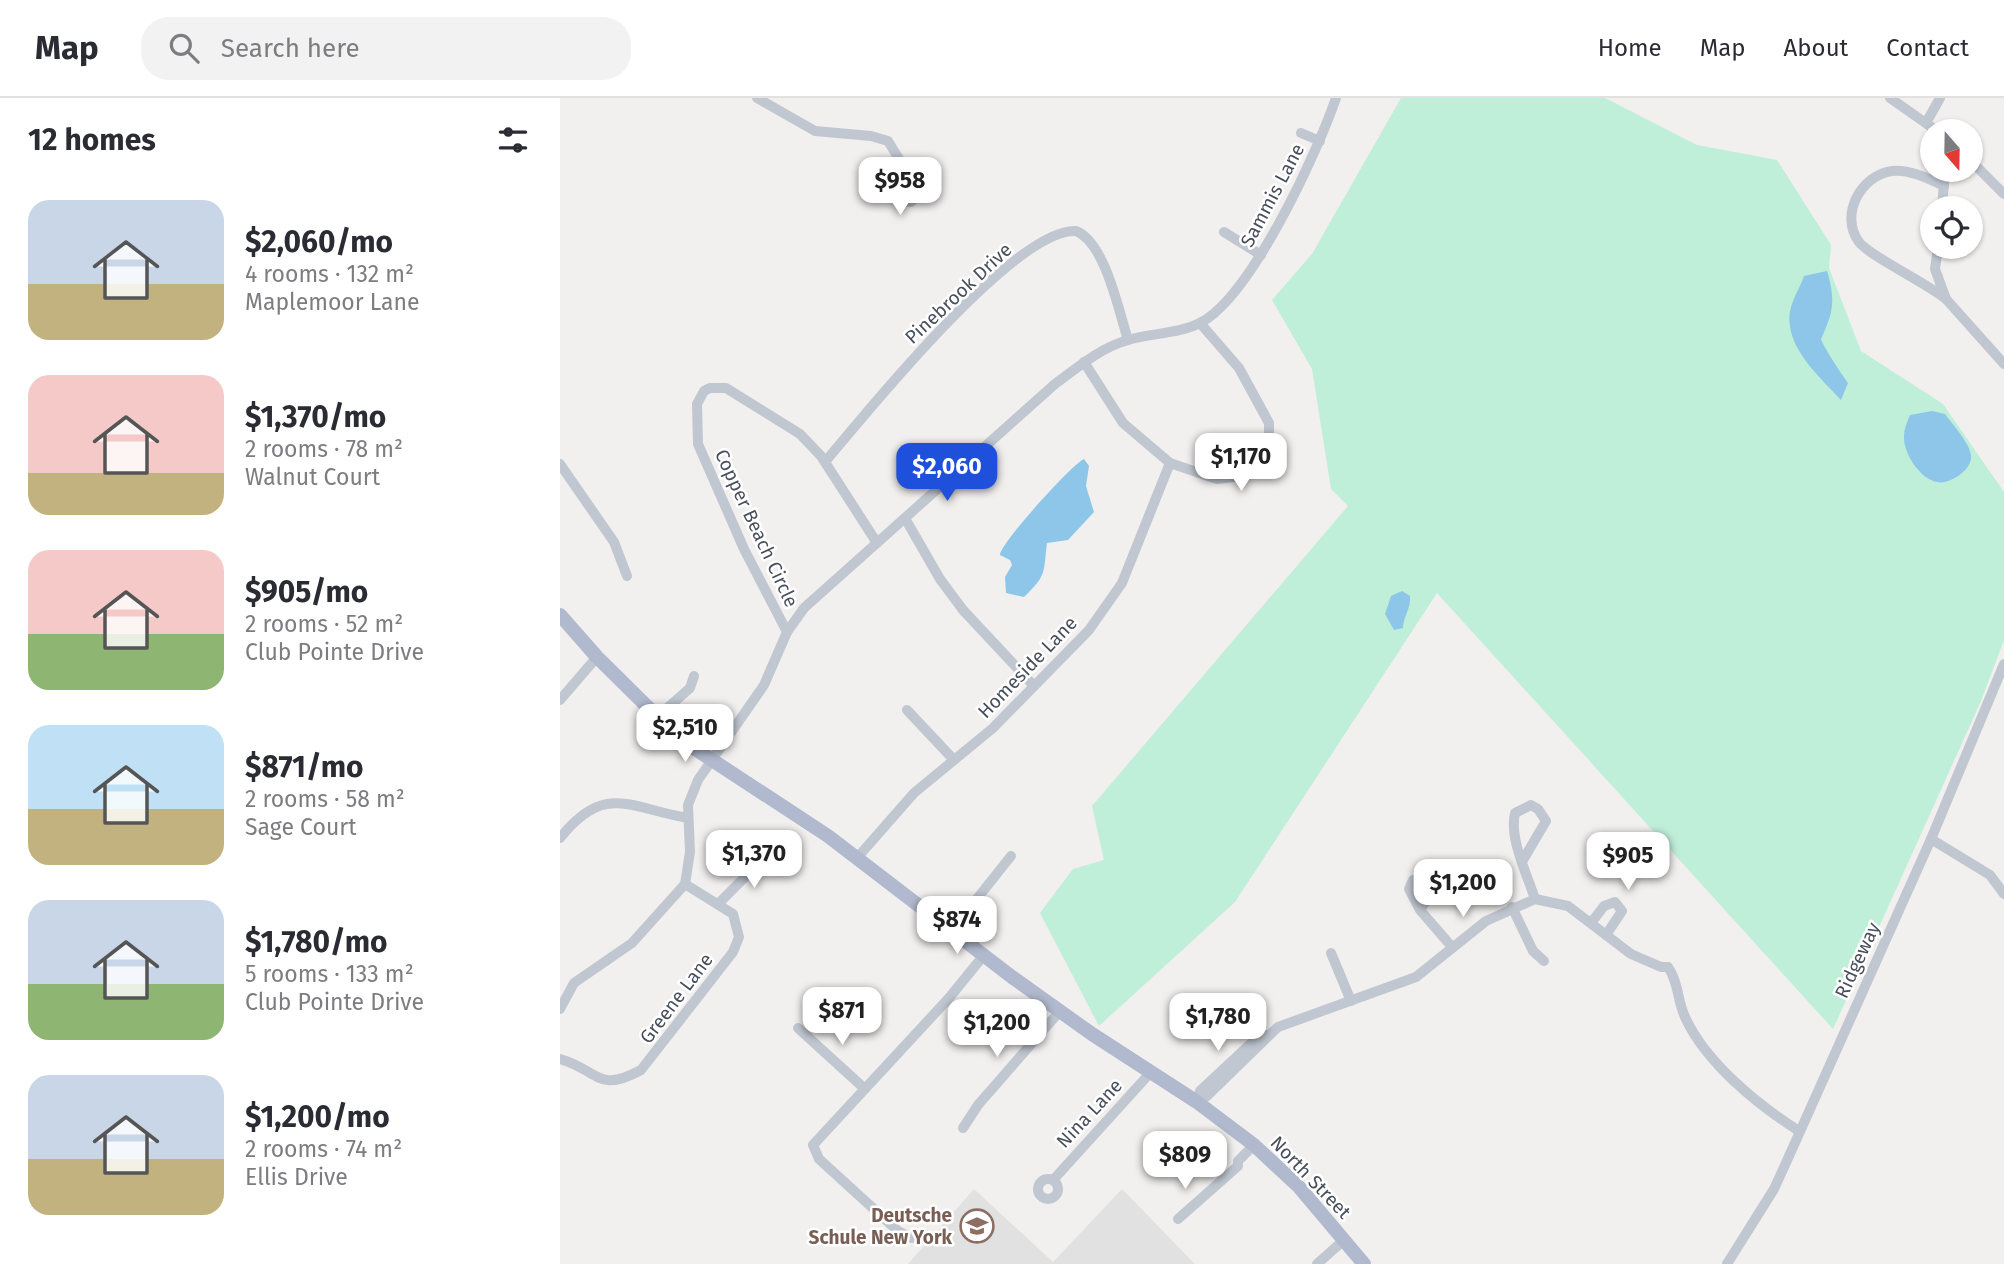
<!DOCTYPE html>
<html lang="en">
<head>
<meta charset="utf-8">
<style>
	:root { --surface:#fff; --page:#f2f2f3; --text:#2b2b33; --muted:#7c7c81; --line:#e1e1e2; --accent:#1f50db }
	body { margin:0; font-family:"Fira Sans",sans-serif; background:var(--page); color:var(--text); height:100vh; display:flex; flex-direction:column; font-size:26px; white-space:nowrap }
	* { box-sizing:border-box; margin:0 }
	p { font-size:23px; color:var(--muted) }
	.icon { flex:none; width:38px; height:38px; fill:none; stroke:currentColor; stroke-width:2; stroke-linecap:round; stroke-linejoin:round }
	.map { position:relative; flex:1; overflow:hidden }
	.details { display:flex; flex-direction:column; background:var(--surface); width:560px }
	.details>* { flex:none }
	.needle { width:46px; rotate:160deg }
	.tools { position:absolute; left:1360px; top:21px; display:grid; gap:14px }
	.tools a { display:grid; place-items:center; width:63px; height:63px; border-radius:50%; background:var(--surface); box-shadow:0 2px 5px #0004; font-size:35px }
	.price { position:absolute; translate:-50% -60px; padding:0 16px; border-radius:14px; background:#fff; color:#222; font-size:23px; line-height:46px; filter:drop-shadow(0 2px 4px #0008) }
	.price::after { content:''; position:absolute; left:50%; top:42px; width:21px; height:16px; margin-left:-10px; background:inherit; clip-path:polygon(0 0,100% 0,50% 100%) }
	.price.selected { background:var(--accent); color:#fff }
	ul { padding:0; list-style:none }
	li { display:flex; align-items:center; gap:21px; height:175px; padding:0 28px }
	li span { display:grid; place-items:center; flex:none; width:196px; height:140px; border-radius:21px; color:#555 }
	li>.icon { margin-inline-start:auto }
	span .icon { width:84px; height:84px; fill:#fffc; stroke-width:1 }
	li b { font-size:30px }
	h2 { display:flex; justify-content:space-between; align-items:center; height:84px; padding:0 28px; font-size:30px }
	header { display:flex; align-items:center; gap:42px; box-sizing:border-box; height:98px; padding:0 35px; background:var(--surface); border-bottom:2px solid var(--line) }
	header strong { font-size:33px }
	nav { display:flex; gap:38px; margin-inline-start:auto; font-size:24px }
	.search { width:490px; height:63px; background:var(--page); display:flex; align-items:center; gap:18px; box-sizing:border-box; padding:0 24px; border-radius:28px; color:var(--muted); font-size:26px }
	main { display:flex; flex:1; min-height:0 }
	.map>svg:first-child { display:block }
	.education { fill:#e2e1e1 }
	.green { fill:#bfeed9 }
	.water { fill:#8ec6e9 }
	.lines { fill:none; stroke-linecap:round; stroke-linejoin:round }
	.minor { stroke:#c0c7d0; stroke-width:10 }
	.major { stroke:#b0b9cd; stroke-width:14 }
	.labels { text-anchor:middle; stroke-width:5; stroke-linejoin:round; paint-order:stroke }
	.street-label { font-size:19px; fill:#484f5c; stroke:#fff }
	.education-label { font-size:19px; font-weight:bold; fill:#785e54; stroke:#fff; text-anchor:end }
</style>
</head>
<body>
<header>
<strong>Map</strong>
<div class="search"><svg class="icon" aria-label="search" viewBox="0 0 24 24"><circle cx="10" cy="10" r="6"/><path d="M15 15l6 6"/></svg>Search here</div>
<nav><a>Home</a><a>Map</a><a>About</a><a>Contact</a></nav>
</header>
<main>
<section class="details">
<h2>12 homes<svg class="icon" aria-label="filters" viewBox="0 0 24 24"><path d="M4 7h16M4 17h16"/><circle cx="9" cy="7" r="2"/><circle cx="15" cy="17" r="2"/></svg></h2>
<ul>
<li><span style="background:linear-gradient(#c9d6e8 60%,#c2b280 0)"><svg class="icon" aria-label="home" viewBox="0 0 24 24"><path d="M3 11l9-7 9 7M6 9v11h12V9"/></svg></span><div><b>$2,060/mo</b><p>4 rooms · 132 m²</p><p>Maplemoor Lane</p></div></li>
<li><span style="background:linear-gradient(#f6c9c9 70%,#c2b280 0)"><svg class="icon" aria-label="home" viewBox="0 0 24 24"><path d="M3 11l9-7 9 7M6 9v11h12V9"/></svg></span><div><b>$1,370/mo</b><p>2 rooms · 78 m²</p><p>Walnut Court</p></div></li>
<li><span style="background:linear-gradient(#f6c9c9 60%,#8fb573 0)"><svg class="icon" aria-label="home" viewBox="0 0 24 24"><path d="M3 11l9-7 9 7M6 9v11h12V9"/></svg></span><div><b>$905/mo</b><p>2 rooms · 52 m²</p><p>Club Pointe Drive</p></div></li>
<li><span style="background:linear-gradient(#bfe0f5 60%,#c2b280 0)"><svg class="icon" aria-label="home" viewBox="0 0 24 24"><path d="M3 11l9-7 9 7M6 9v11h12V9"/></svg></span><div><b>$871/mo</b><p>2 rooms · 58 m²</p><p>Sage Court</p></div></li>
<li><span style="background:linear-gradient(#c9d6e8 60%,#8fb573 0)"><svg class="icon" aria-label="home" viewBox="0 0 24 24"><path d="M3 11l9-7 9 7M6 9v11h12V9"/></svg></span><div><b>$1,780/mo</b><p>5 rooms · 133 m²</p><p>Club Pointe Drive</p></div></li>
<li><span style="background:linear-gradient(#c9d6e8 60%,#c2b280 0)"><svg class="icon" aria-label="home" viewBox="0 0 24 24"><path d="M3 11l9-7 9 7M6 9v11h12V9"/></svg></span><div><b>$1,200/mo</b><p>2 rooms · 74 m²</p><p>Ellis Drive</p></div></li>
</ul>
</section>
<div class="map">
<svg width="1444" height="1166" viewBox="0 0 1444 1166">
	<rect width="100%" height="100%" fill="#f2efef"/>
	<polygon class="education" points="414,1091 493,1164 562,1091 635,1166 348,1166"/>
	<polygon class="green" points="841,0 1045,0 1137,47 1217,62 1271,147 1269,170 1301,253 1383,306 1444,394 1444,542 1421,603 1273,931 877,495 675,804 539,928 480,815 513,771 544,762 532,708 788,408 771,391 752,271 712,202 752,156"/>
	<g class="water">
		<path d="M1267,173C1276,203 1273,215 1261,241C1263,248 1282,277 1288,285L1281,302C1258,277 1217,243 1233,203C1236,195 1241,187 1244,178Z"/>
		<path d="M1372,313L1385,316C1393,327 1409,344 1411,357C1413,372 1389,387 1377,384C1360,381 1343,355 1344,338C1344,331 1347,324 1350,317Z"/>
		<path d="M524,361L529,368L526,388L534,414L508,442L487,445C483,474 488,476 464,499L446,495L445,479L452,467L450,462L440,457C439,447 512,366 524,361Z"/>
		<path d="M842,493L850,498C851,511 843,519 843,530L834,532L825,516L831,498Z"/>
	</g>
	<g class="lines">
		<g class="minor">
			<path d="M197,0L255,33L311,38L328,43L358,92V98L351,104L340,103C328,90 335,75 338,59"/>
			<polyline points="1330,0 1377,33"/>
			<polyline points="1366,25 1380,0"/>
			<polyline points="741,35 760,43"/>
			<polyline points="1410,62 1444,96"/>
			<path d="M1384,88C1369,81 1350,71 1332,73C1301,77 1279,117 1299,144C1311,159 1365,184 1386,201"/>
			<polyline points="1382,110 1385,72"/>
			<polyline points="664,134 701,157"/>
			<polyline points="1378,149 1375,171 1386,201 1444,266"/>
			<polyline points="524,264 563,325 610,365 657,381 682,378 696,370 709,350 709,325 679,270 640,225"/>
			<path d="M265,364C306,315 455,130 516,133C545,144 559,214 568,242"/>
			<polyline points="0,366 54,444 67,478"/>
			<polyline points="346,422 380,481 403,512 474,588"/>
			<polyline points="227,534 184,451 138,346 137,306 144,293 150,290 166,290 240,336 261,358 317,445"/>
			<polyline points="0,602 37,559"/>
			<polyline points="347,612 394,662"/>
			<polyline points="96,620 130,590 134,578"/>
			<path d="M0,740C45,684 69,710 128,720"/>
			<polyline points="1371,741 1430,777 1444,796"/>
			<polyline points="297,760 354,695 433,630 529,532 562,485 610,365"/>
			<path d="M963,762L986,723L978,711L971,707L955,715C949,741 967,776 975,801"/>
			<polyline points="159,805 196,768 212,757"/>
			<polyline points="952,809 973,853 984,863"/>
			<polyline points="860,812 873,792 874,783 870,778 853,782 849,791 860,812 892,849"/>
			<polyline points="1031,825 1044,808 1055,804 1062,813 1046,837"/>
			<polyline points="392,832 451,758"/>
			<polyline points="771,855 791,903"/>
			<path d="M0,911L14,885L72,845L125,786L130,754L128,707L138,682L204,587L227,534L244,510L495,286C518,269 540,250 568,242C591,235 618,236 640,225C691,199 757,55 776,0"/>
			<polyline points="238,930 305,991"/>
			<path d="M0,961C39,972 37,996 81,972L173,854L179,839L173,816L125,786"/>
			<path d="M637,1004L647,998L718,929L856,879L926,823L975,801L1008,808L1071,856L1101,869H1108C1119,885 1117,902 1125,919C1146,965 1198,1007 1239,1033"/>
			<polyline points="637,1004 640,993 699,938 707,937"/>
			<polyline points="403,1030 418,1007 500,913"/>
			<polyline points="494,1081 591,974"/>
			<circle cx="488" cy="1091" r="10"/>
			<polyline points="618,1121 678,1068 678,1063 694,1047"/>
			<polyline points="352,1140 338,1133 259,1061 253,1047 389,900 424,857"/>
			<polyline points="757,1166 784,1142"/>
			<polyline points="1167,1166 1214,1091 1225,1067 1371,741 1444,566"/>
		</g>
		<polyline class="major" points="0,517 37,559 120,641 268,738 452,879 532,936 637,1004 694,1047 739,1089 804,1166"/>
	</g>
	<defs>
		<symbol id="school-ring" viewBox="-11 -11 22 22"><circle r="9.5" fill="#fff" stroke="#8d6e63" stroke-width="1.5"/><path d="M0-5L7-2L0 1L-7-2ZM-4 1L0 2.5L4 1V4Q0 6-4 4Z" fill="#8d6e63"/></symbol>
	</defs>
	<g fill-rule="evenodd">
		<use href="#school-ring" x="398" y="1109" width="38" height="38"/>
	</g>
	<g class="labels">
		<g class="street-label">
			<text transform="translate(712 97) rotate(-62)" y="7">Sammis Lane</text>
			<text transform="translate(398 195) rotate(-43)" y="7">Pinebrook Drive</text>
			<text transform="translate(197 430) rotate(65)" y="7">Copper Beach Circle</text>
			<text transform="translate(467 569) rotate(-46)" y="7">Homeside Lane</text>
			<text transform="translate(1297 862) rotate(-65)" y="7">Ridgeway</text>
			<text transform="translate(116 900) rotate(-53)" y="7">Greene Lane</text>
			<text transform="translate(529 1015) rotate(-47)" y="7">Nina Lane</text>
			<text transform="translate(751 1079) rotate(46)" y="7">North Street</text>
		</g>
		<g class="education-label">
			<text x="392" y="1124">Deutsche<tspan x="392" dy="22">Schule New York</tspan></text>
		</g>
	</g>
</svg>
<div class="tools">
<a><svg class="needle" viewBox="-14 -14 28 28"><path d="M0-13l5 13h-10z" fill="#e53935"/><path d="M0 13l5-13h-10z" fill="#7c7c81"/></svg></a>
<a><svg class="icon" aria-label="locate" viewBox="0 0 24 24"><circle cx="12" cy="12" r="6"/><path d="M12 2v4M12 18v4M2 12h4M18 12h4"/></svg></a>
</div>
<b class="price" style="left:340px;top:119px">$958</b>
<b class="price" style="left:681px;top:395px">$1,170</b>
<b class="price selected" style="left:387px;top:405px">$2,060</b>
<b class="price" style="left:125px;top:666px">$2,510</b>
<b class="price" style="left:194px;top:792px">$1,370</b>
<b class="price" style="left:1068px;top:794px">$905</b>
<b class="price" style="left:903px;top:821px">$1,200</b>
<b class="price" style="left:397px;top:858px">$874</b>
<b class="price" style="left:282px;top:949px">$871</b>
<b class="price" style="left:658px;top:955px">$1,780</b>
<b class="price" style="left:437px;top:961px">$1,200</b>
<b class="price" style="left:625px;top:1093px">$809</b>
</div>
</main>
</body>
</html>
